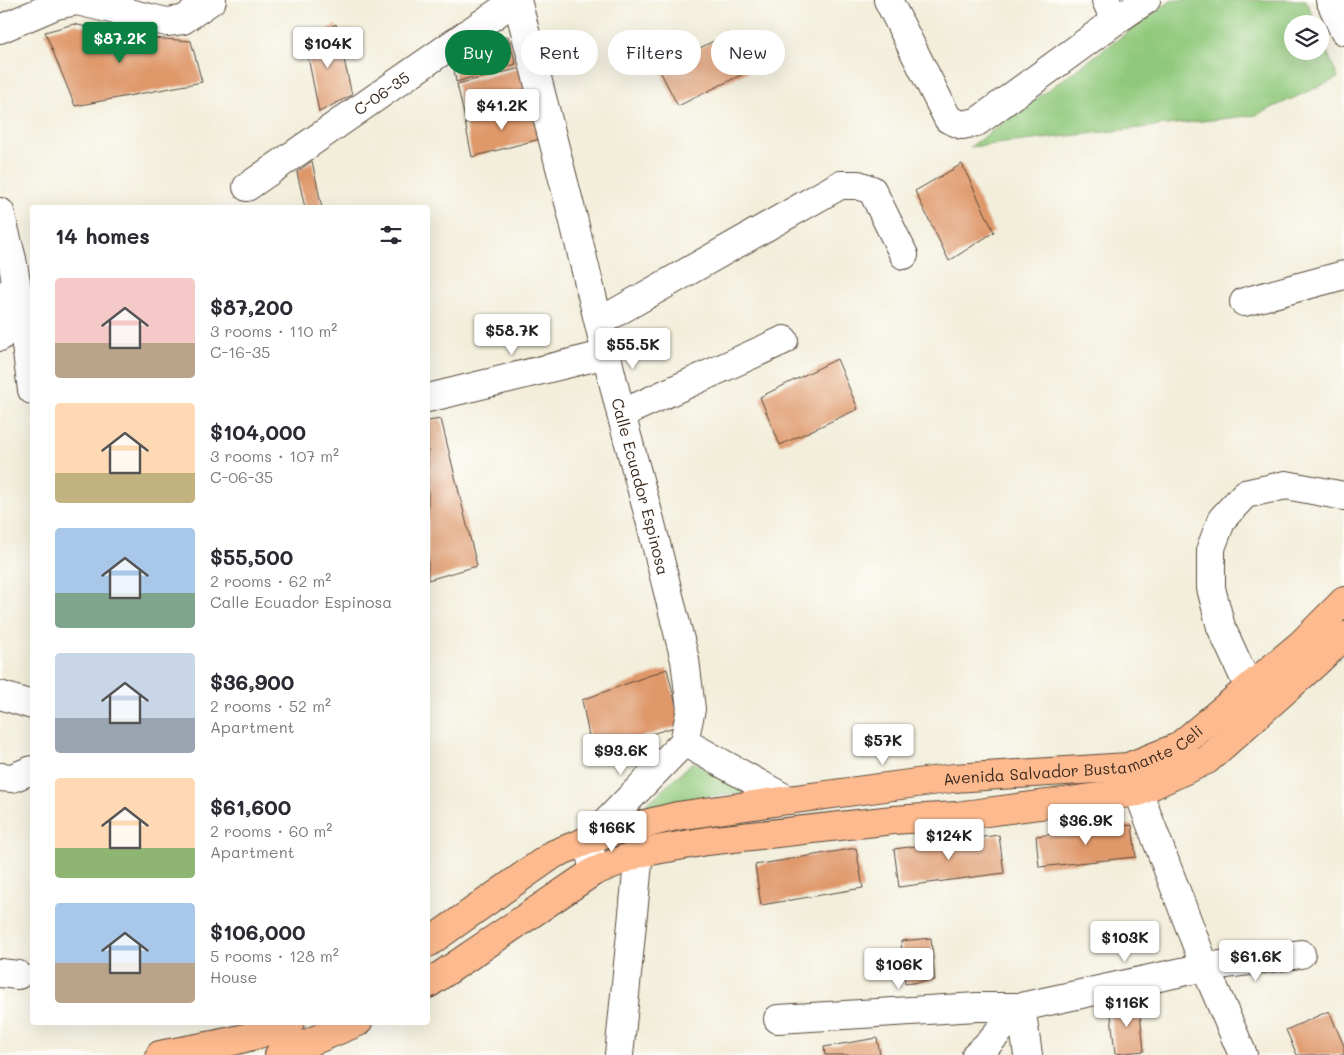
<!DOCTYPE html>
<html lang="en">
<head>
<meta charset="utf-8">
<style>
	:root { --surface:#fff; --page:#f7f7f7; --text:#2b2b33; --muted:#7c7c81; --accent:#0b8043 }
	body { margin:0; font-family:Mali,sans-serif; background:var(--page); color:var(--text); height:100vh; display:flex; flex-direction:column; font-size:19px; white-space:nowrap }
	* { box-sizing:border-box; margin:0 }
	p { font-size:16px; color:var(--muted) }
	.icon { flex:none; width:28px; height:28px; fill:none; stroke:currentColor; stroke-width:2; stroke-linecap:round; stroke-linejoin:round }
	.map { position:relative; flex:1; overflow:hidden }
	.panel { position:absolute; left:30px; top:205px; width:400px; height:820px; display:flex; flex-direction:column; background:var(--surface); border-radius:5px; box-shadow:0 5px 20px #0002 }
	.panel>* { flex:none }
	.top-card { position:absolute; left:445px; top:30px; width:475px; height:45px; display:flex; gap:10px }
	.fabs { position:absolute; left:1284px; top:15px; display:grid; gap:10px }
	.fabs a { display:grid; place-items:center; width:45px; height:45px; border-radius:50%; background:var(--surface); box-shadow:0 5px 20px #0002; font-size:25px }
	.price { position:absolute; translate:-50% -42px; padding:0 11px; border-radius:5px; background:#fff; color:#222; font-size:16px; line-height:32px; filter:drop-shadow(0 1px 2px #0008) }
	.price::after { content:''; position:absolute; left:50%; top:30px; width:15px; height:11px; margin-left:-8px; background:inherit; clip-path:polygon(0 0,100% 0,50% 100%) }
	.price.on { background:var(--accent); color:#fff }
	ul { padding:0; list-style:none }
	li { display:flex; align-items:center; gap:15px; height:125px; padding:0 25px }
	li span { display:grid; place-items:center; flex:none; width:140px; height:100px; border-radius:5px; color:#555 }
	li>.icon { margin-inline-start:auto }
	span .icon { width:60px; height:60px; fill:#fffc; stroke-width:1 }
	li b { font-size:21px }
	h2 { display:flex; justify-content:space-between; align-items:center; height:60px; padding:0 25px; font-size:21px }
	.tag { padding:0 18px; border-radius:22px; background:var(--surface); box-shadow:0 5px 20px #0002; font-size:18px; line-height:45px }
	.tag.on { background:var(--accent); color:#fff }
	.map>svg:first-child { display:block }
	.green { fill:#91c97c; stroke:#667a4d }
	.building { fill:#df986a }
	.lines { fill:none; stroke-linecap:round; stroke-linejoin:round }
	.minor-casing { stroke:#56473a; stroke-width:30 }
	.major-casing { stroke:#56473a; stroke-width:30 }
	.minor { stroke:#fff; stroke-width:28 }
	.major { stroke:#fcba8e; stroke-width:28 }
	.labels { text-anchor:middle; stroke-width:5; stroke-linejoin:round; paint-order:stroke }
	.street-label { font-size:16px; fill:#3b2a1e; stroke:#fdfcf7 }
</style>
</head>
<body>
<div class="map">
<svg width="1344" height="1055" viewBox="0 0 1344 1055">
	<rect width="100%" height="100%" fill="#fdfcf7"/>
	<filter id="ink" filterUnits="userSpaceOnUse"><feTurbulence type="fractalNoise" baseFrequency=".02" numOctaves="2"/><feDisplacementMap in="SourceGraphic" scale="10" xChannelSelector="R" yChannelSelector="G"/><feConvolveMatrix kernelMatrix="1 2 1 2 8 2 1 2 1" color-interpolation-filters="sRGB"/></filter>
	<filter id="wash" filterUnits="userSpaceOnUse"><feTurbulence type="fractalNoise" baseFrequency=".0096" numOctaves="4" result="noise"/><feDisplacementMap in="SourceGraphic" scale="20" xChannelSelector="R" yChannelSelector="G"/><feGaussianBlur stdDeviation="1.12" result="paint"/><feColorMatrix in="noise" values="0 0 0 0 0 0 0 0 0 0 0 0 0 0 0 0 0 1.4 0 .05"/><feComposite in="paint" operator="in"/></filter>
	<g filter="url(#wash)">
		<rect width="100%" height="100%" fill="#f2eeda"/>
		<g class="green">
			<polygon points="1172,0 1306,0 1316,24 1292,24 1292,51 1320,51 1320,34 1338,78 1256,115 970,147"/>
			<polygon points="693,762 770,795 726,794 696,798 640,810"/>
		</g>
		<g id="blocks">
			<g class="building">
				<polygon points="74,24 124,36 191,41 202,82 75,106 45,32"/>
				<polygon points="336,24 352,95 319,112 305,42"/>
				<polygon points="729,33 749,71 678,106 659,69"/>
				<polygon points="508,36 516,64 456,82 454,68"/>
				<polygon points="521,68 529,101 465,119 457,84"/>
				<polygon points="530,105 540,139 472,157 465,122"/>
				<polygon points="312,161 322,208 305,208 297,172"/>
				<polygon points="962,164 994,232 949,261 915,191"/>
				<polygon points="837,359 858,409 780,445 760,397"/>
				<polygon points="441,419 477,566 428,580 428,421"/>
				<polygon points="667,669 681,725 592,752 582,700"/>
				<polygon points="1132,825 1136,857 1039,867 1036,836"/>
				<polygon points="999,835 1004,873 899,887 894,849"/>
				<polygon points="856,848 863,888 761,905 755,865"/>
				<polygon points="931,938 935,980 905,984 901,941"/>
				<polygon points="1139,1003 1144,1051 1115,1054 1110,1006"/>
				<polygon points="1329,1011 1344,1046 1344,1055 1297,1055 1286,1030"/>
				<polygon points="877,1038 880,1055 825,1055 824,1047"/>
			</g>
		</g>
	</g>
	<g filter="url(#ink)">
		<use href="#blocks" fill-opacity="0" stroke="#56473a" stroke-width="1"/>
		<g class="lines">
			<defs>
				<g id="minor">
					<path id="s1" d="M517,0L571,210L621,414L650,520L685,660L691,709L684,742L589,840L593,872"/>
					<polyline points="888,0 948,119 962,125 977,122 1115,21 1146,0"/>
					<polyline points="1106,0 1115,21"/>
					<polyline points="1330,0 1344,31"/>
					<polyline points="0,29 56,5 77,1 167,22 183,20 212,0"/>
					<path id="s2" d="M247,187L516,0"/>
					<polyline points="0,212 12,259 22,316 32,390"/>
					<polyline points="1244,302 1344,275"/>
					<polyline points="599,322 840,185 858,185 872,190 904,255"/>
					<polyline points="0,337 5,327 8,293"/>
					<polyline points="428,398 607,354"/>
					<polyline points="621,414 784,340"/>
					<polyline points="1249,688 1221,627 1211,588 1211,548 1222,519 1245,494 1286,485 1344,496"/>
					<polyline points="0,695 32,705"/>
					<polyline points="684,742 788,800"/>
					<polyline points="0,777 12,778 32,770"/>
					<polyline points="0,973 18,975"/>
					<polyline points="778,1019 977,1007 1021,1007"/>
					<polyline points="619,1055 639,853"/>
					<polyline points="976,1055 985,1047 1021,1007"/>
					<polyline points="1028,1055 1021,1007 1205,967 1130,770"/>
					<polyline points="1243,1055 1205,967 1301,954"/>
				</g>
				<g id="major">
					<path id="s3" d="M428,943L554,854L589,840L616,831L677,816L788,800L954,778L1128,767L1178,747L1301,644L1344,601"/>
					<polyline points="428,984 593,872 639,853 707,841 893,820 956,816 1138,792 1207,760 1317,662 1344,636"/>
					<path d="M160,1055C204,1046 250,1041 290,1022"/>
					<polyline points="279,1055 358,1022"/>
				</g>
			</defs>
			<use href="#minor" class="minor-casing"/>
			<use href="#major" class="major-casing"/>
			<use href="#minor" class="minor"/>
			<use href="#major" class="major"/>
		</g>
	</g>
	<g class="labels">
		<g class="street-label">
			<text dy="6" stroke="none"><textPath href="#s2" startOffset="164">C-06-35</textPath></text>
			<text dy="6" stroke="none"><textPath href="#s1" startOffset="502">Calle Ecuador Espinosa</textPath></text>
			<text dy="6" stroke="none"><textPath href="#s3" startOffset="686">Avenida Salvador Bustamante Celi</textPath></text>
		</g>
	</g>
</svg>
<div class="fabs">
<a><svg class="icon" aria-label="layers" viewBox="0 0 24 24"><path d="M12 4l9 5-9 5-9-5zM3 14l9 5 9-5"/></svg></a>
</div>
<b class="price on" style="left:120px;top:64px">$87.2K</b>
<b class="price" style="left:328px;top:69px">$104K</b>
<b class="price" style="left:502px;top:131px">$41.2K</b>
<b class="price" style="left:512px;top:356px">$58.7K</b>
<b class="price" style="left:633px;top:370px">$55.5K</b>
<b class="price" style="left:883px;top:766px">$57K</b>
<b class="price" style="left:621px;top:776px">$93.6K</b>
<b class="price" style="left:1086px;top:846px">$36.9K</b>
<b class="price" style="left:612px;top:853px">$166K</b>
<b class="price" style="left:949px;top:861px">$124K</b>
<b class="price" style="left:1125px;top:963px">$103K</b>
<b class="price" style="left:1256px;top:982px">$61.6K</b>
<b class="price" style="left:899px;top:990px">$106K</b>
<b class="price" style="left:1127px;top:1028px">$116K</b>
<div class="top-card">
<a class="tag on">Buy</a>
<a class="tag">Rent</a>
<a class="tag">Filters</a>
<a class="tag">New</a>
</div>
<section class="panel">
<h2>14 homes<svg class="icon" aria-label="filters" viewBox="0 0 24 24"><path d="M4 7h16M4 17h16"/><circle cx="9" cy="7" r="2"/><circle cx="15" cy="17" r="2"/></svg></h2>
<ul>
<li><span style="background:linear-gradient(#f6c9c9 65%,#b9a48a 0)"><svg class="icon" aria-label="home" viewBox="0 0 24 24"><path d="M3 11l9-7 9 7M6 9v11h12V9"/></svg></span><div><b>$87,200</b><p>3 rooms · 110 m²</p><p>C-16-35</p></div></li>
<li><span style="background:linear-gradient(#ffd9b3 70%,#c2b280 0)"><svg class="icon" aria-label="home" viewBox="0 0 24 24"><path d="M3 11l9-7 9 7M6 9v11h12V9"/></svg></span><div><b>$104,000</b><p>3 rooms · 107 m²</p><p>C-06-35</p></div></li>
<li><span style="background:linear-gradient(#a9c7e8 65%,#7fa58c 0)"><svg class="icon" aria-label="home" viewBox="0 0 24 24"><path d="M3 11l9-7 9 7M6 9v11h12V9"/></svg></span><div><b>$55,500</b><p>2 rooms · 62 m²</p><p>Calle Ecuador Espinosa</p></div></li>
<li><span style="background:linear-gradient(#c9d6e8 65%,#9aa5b1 0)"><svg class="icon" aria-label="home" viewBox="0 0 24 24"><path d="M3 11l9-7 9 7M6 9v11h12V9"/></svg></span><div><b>$36,900</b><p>2 rooms · 52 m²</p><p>Apartment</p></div></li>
<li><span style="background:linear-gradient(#ffd9b3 70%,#8fb573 0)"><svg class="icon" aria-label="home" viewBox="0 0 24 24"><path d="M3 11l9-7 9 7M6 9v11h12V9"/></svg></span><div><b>$61,600</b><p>2 rooms · 60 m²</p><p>Apartment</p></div></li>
<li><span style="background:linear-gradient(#a9c7e8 60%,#b9a48a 0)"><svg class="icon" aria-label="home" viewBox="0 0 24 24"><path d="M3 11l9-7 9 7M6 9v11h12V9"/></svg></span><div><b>$106,000</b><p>5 rooms · 128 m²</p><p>House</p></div></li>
</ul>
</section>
</div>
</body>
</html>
